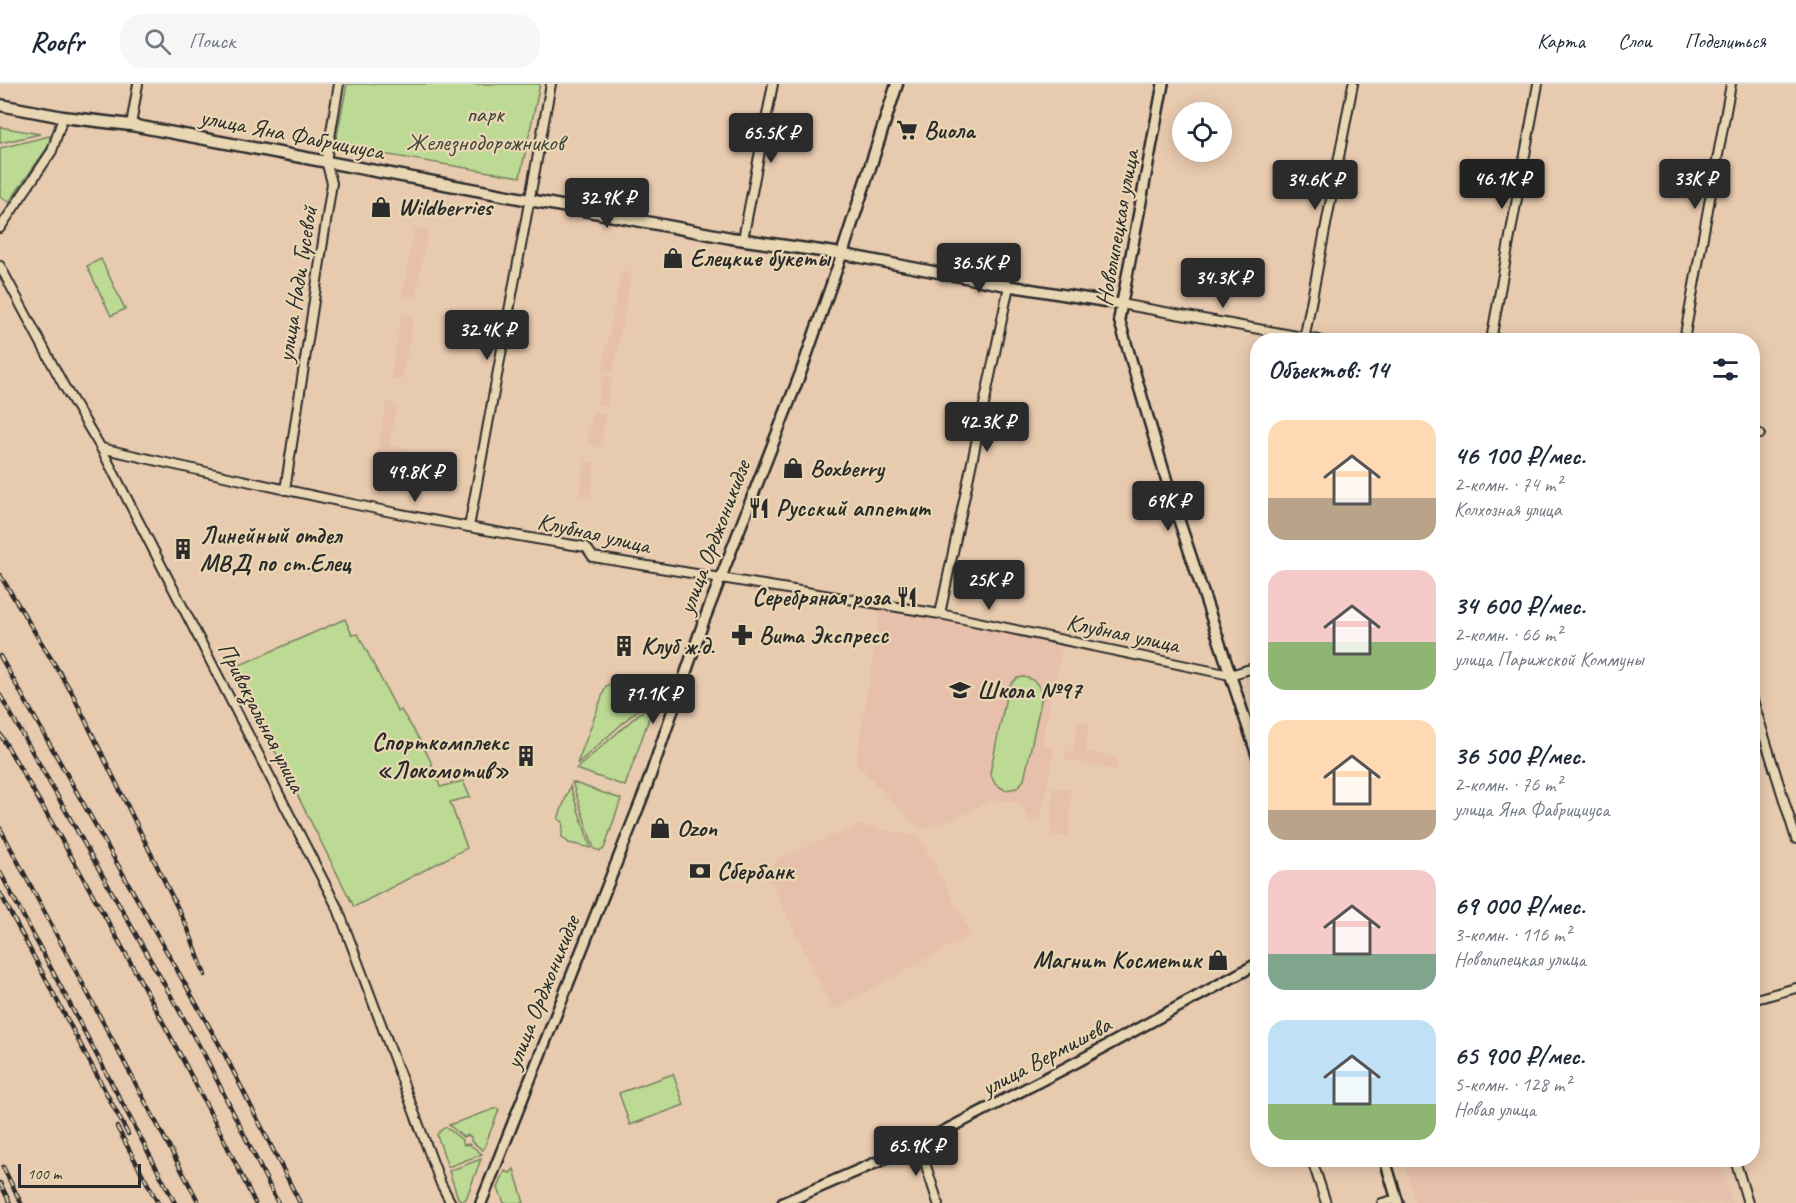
<!DOCTYPE html>
<html lang="ru">
<head>
<meta charset="utf-8">
<style>
	:root { --surface:#fff; --page:#f6f6f7; --text:#1f2937; --muted:#747a83; --line:#e0e1e3; --accent:#2b2b2b }
	body { margin:0; font-family:Caveat,sans-serif; background:var(--page); color:var(--text); height:100vh; display:flex; flex-direction:column; font-size:22px; white-space:nowrap }
	* { box-sizing:border-box; margin:0 }
	p { font-size:20px; color:var(--muted) }
	.icon { flex:none; width:33px; height:33px; fill:none; stroke:currentColor; stroke-width:2; stroke-linecap:round; stroke-linejoin:round }
	.map { position:relative; flex:1; overflow:hidden }
	.drawer { position:absolute; left:1250px; top:249px; width:510px; height:834px; display:flex; flex-direction:column; background:var(--surface); border-radius:24px; box-shadow:0 3px 15px #0003 }
	.drawer>* { flex:none }
	.buttons { position:absolute; left:1172px; top:18px; display:grid; gap:12px }
	.buttons a { display:grid; place-items:center; width:60px; height:60px; border-radius:50%; background:var(--surface); box-shadow:0 3px 15px #0003; font-size:30px }
	.scale { position:absolute; left:18px; bottom:15px; width:123px; box-sizing:border-box; padding-left:6px; border:3px solid #2b2b2b; border-top:0; font-size:16px; line-height:21px; white-space:nowrap; color:#2b2b2b; -webkit-text-stroke:4px #e9d7b4; paint-order:stroke }
	.price { position:absolute; translate:-50% -51px; padding:0 14px; border-radius:6px; background:var(--accent); color:#fff; font-size:20px; line-height:39px; filter:drop-shadow(0 2px 3px #0008) }
	.price::after { content:''; position:absolute; left:50%; top:36px; width:18px; height:14px; margin-left:-9px; background:inherit; clip-path:polygon(0 0,100% 0,50% 100%) }
	.price.on { background:#222; color:#fff }
	ul { padding:0; list-style:none }
	li { display:flex; align-items:center; gap:18px; height:150px; padding:0 18px }
	li span { display:grid; place-items:center; flex:none; width:168px; height:120px; border-radius:18px; color:#555 }
	li>.icon { margin-inline-start:auto }
	span .icon { width:72px; height:72px; fill:#fffc; stroke-width:1 }
	li b { font-size:26px }
	h2 { display:flex; justify-content:space-between; align-items:center; height:72px; padding:0 18px; font-size:26px }
	header { display:flex; align-items:center; gap:36px; box-sizing:border-box; height:84px; padding:0 30px; background:var(--surface); border-bottom:2px solid var(--line) }
	header strong { font-size:28px }
	nav { display:flex; gap:33px; margin-inline-start:auto; font-size:21px }
	.search { width:420px; height:54px; background:var(--page); display:flex; align-items:center; gap:15px; box-sizing:border-box; padding:0 21px; border-radius:24px; color:var(--muted); font-size:22px }
	.map>svg:first-child { display:block }
	.built { fill:#e7c0ab }
	.green { fill:#bcda93; stroke:#74825f; stroke-width:1.5 }
	.lines { fill:none; stroke-linecap:round; stroke-linejoin:round }
	.minor-casing { stroke:#2b2b2b; stroke-width:12 }
	.tertiary-casing { stroke:#2b2b2b; stroke-width:14 }
	.secondary-casing { stroke:#2b2b2b; stroke-width:15 }
	.minor { stroke:#e9d7b4; stroke-width:8 }
	.tertiary { stroke:#e9d7b4; stroke-width:9 }
	.secondary { stroke:#e9d7b4; stroke-width:10 }
	.rail-casing { stroke:#2b2b2b; stroke-width:4.5 }
	.rail { stroke:#e9d7b4; stroke-width:2; stroke-dasharray:7; stroke-linecap:butt }
	.labels { text-anchor:middle; stroke-width:4.5; stroke-linejoin:round; paint-order:stroke }
	.park-label { font-size:24px; fill:#41453b; stroke:#e9d7b4 }
	.poi-label { font-size:24px; font-weight:bold; fill:#2b2b2b; stroke:#e9d7b4; text-anchor:start }
	.street-label { font-size:24px; fill:#2b2b2b; stroke:#e9d7b4 }
</style>
</head>
<body>
<header>
<strong>Roofr</strong>
<div class="search"><svg class="icon" aria-label="search" viewBox="0 0 24 24"><circle cx="10" cy="10" r="6"/><path d="M15 15l6 6"/></svg>Поиск</div>
<nav><a>Карта</a><a>Слои</a><a>Поделиться</a></nav>
</header>
<div class="map">
<svg width="1796" height="1119" viewBox="0 0 1796 1119">
	<rect width="100%" height="100%" fill="#e8caaf"/>
	<filter id="ink" filterUnits="userSpaceOnUse"><feTurbulence type="fractalNoise" baseFrequency=".0167" numOctaves="2"/><feDisplacementMap in="SourceGraphic" scale="12" xChannelSelector="R" yChannelSelector="G"/><feConvolveMatrix kernelMatrix="1 2 1 2 8 2 1 2 1" color-interpolation-filters="sRGB"/></filter>
	<g filter="url(#ink)">
		<g class="built">
			<polygon points="415,144 428,147 415,214 402,211"/>
			<polygon points="621,187 632,189 613,289 602,287"/>
			<polygon points="402,229 414,231 402,296 390,294"/>
			<polygon points="602,292 612,293 607,322 597,321"/>
			<polygon points="387,318 397,320 389,361 410,365 408,373 377,367"/>
			<polygon points="593,328 606,331 600,363 587,361"/>
			<polygon points="585,377 595,379 590,413 579,411"/>
			<polygon points="881,520 1064,556 1042,656 1046,662 1055,663 1040,738 1030,736 1020,719 991,716 959,733 925,745 911,737 856,679"/>
			<polygon points="1079,637 1090,640 1085,667 1118,674 1116,686 1064,675 1066,667 1072,668"/>
			<polygon points="1053,704 1071,704 1069,752 1051,751"/>
			<polygon points="860,741 920,753 971,850 833,926 768,792 778,774"/>
			<polygon points="1402,1076 1718,1076 1732,1119 1416,1119"/>
		</g>
		<g class="green">
			<polygon points="347,0 540,0 520,93 335,62"/>
			<polygon points="0,43 40,50 0,59"/>
			<polygon points="50,52 50,60 9,118 0,113 0,64"/>
			<polygon points="101,175 125,225 111,232 87,182"/>
			<path d="M345,535L352,551L358,550L398,628L401,626C417,651 432,674 440,703L463,697L470,713L450,718L467,764L354,823L233,584Z"/>
			<path d="M1023,593C1034,594 1040,601 1042,612L1024,696L1017,704L1005,706L995,700L990,689L1008,603L1017,594Z"/>
			<polygon points="615,598 653,612 577,680 606,602"/>
			<polygon points="656,615 625,702 576,685"/>
			<polygon points="572,698 621,715 604,765 600,767 594,765"/>
			<polygon points="570,702 591,764 569,759 562,753 563,738 558,735"/>
			<polygon points="673,990 684,1021 630,1041 619,1009"/>
			<polygon points="497,1024 499,1026 483,1066 471,1057 471,1053 467,1051 463,1053 449,1041"/>
			<polygon points="446,1043 462,1056 464,1061 469,1060 482,1070 448,1083 437,1051 440,1047"/>
			<polygon points="481,1075 466,1115 462,1117 458,1114 449,1087"/>
			<polygon points="514,1085 524,1119 504,1119 498,1104 505,1087 510,1089"/>
		</g>
		<g class="lines">
			<defs>
				<g id="minor">
					<polyline points="131,41 138,0"/>
					<polyline points="0,144 52,67 63,33"/>
					<polyline points="743,155 773,0"/>
					<polyline points="0,182 64,302 101,364 338,825 441,1100 451,1119"/>
					<polyline points="1121,220 1319,256"/>
					<polyline points="1304,256 1353,0"/>
					<polyline points="1491,256 1538,0"/>
					<polyline points="1684,256 1731,0"/>
					<polyline points="1752,347 1760,350"/>
					<path d="M101,364C262,401 423,438 586,463L593,473L940,530L1230,591L1257,583"/>
					<polyline points="285,406 332,99 326,77 339,0"/>
					<polyline points="469,443 551,0"/>
					<polyline points="940,530 1009,202"/>
					<polyline points="1752,613 1796,755"/>
					<polyline points="1752,916 1796,904"/>
					<polyline points="919,1060 938,1119"/>
					<polyline points="1312,1076 1326,1119"/>
					<polyline points="1735,1076 1748,1119"/>
					<polyline points="1382,1119 1397,1115"/>
				</g>
				<g id="tertiary">
					<polyline points="1163,0 1119,235 1173,418 1257,671"/>
					<polyline points="1385,1076 1398,1119"/>
					<polyline points="481,1119 645,707 703,539 801,288 842,170 1009,202 1121,220"/>
					<polyline points="783,1119 919,1060 1075,979 1257,880"/>
				</g>
				<polyline id="secondary" points="0,21 63,33 131,41 731,154 842,170 897,0"/>
			</defs>
			<use href="#minor" class="minor-casing"/>
			<use href="#tertiary" class="tertiary-casing"/>
			<use href="#secondary" class="secondary-casing"/>
			<use href="#minor" class="minor"/>
			<use href="#tertiary" class="tertiary"/>
			<use href="#secondary" class="secondary"/>
			<defs>
				<g id="rail">
					<polyline points="0,491 72,609 188,845 205,891"/>
					<polyline points="0,572 224,969 300,1119"/>
					<polyline points="0,611 205,972 278,1119"/>
					<path d="M0,650C90,803 178,959 255,1119"/>
					<polyline points="0,744 199,1119"/>
					<polyline points="0,788 175,1119"/>
					<polyline points="0,809 128,1050"/>
					<polyline points="117,1043 158,1119"/>
					<polyline points="3,1083 21,1119"/>
					<polyline points="0,1099 10,1119"/>
				</g>
			</defs>
			<use href="#rail" class="rail-casing"/>
			<use href="#rail" class="rail"/>
		</g>
	</g>
	<defs>
		<symbol id="supermarket-bare" viewBox="-9 -9 18 18"><path d="M-6-5.5h2.5l.6 2H6L4.5 2H-2.5L-4.4-4H-6ZM-1.5 3.2a1.3 1.3 0 1 0 .1 0ZM3 3.2a1.3 1.3 0 1 0 .1 0Z" fill="#2b2b2b" stroke="#e9d7b4" stroke-width="2.5" paint-order="stroke"/></symbol>
		<symbol id="shop-bare" viewBox="-9 -9 18 18"><path d="M-5-2.5h2.3a2.7 3.5 0 0 1 5.4 0H5L5.5 6h-11ZM-1.5-2.5h3a1.5 2.3 0 0 0-3 0Z" fill="#2b2b2b" stroke="#e9d7b4" stroke-width="2.5" paint-order="stroke"/></symbol>
		<symbol id="restaurant-bare" viewBox="-9 -9 18 18"><path d="M-5-6h1v4h1v-4h1v4h1v-4h1v5L-1.5 .5V6h-2V.5L-5-1ZM5-6V6H3V1.5H1.5Q1.5-4 5-6Z" fill="#2b2b2b" stroke="#e9d7b4" stroke-width="2.5" paint-order="stroke"/></symbol>
		<symbol id="building-bare" viewBox="-9 -9 18 18"><path d="M-4-6H4V6H1V3H-1V6H-4ZM-2.5-4.3h1.7v1.8h-1.7ZM.8-4.3h1.7v1.8H.8ZM-2.5-1h1.7V.8h-1.7ZM.8-1h1.7V.8H.8Z" fill="#2b2b2b" stroke="#e9d7b4" stroke-width="2.5" paint-order="stroke"/></symbol>
		<symbol id="pharmacy-bare" viewBox="-9 -9 18 18"><path d="M-2-6h4v4h4v4h-4v4h-4v-4h-4v-4h4Z" fill="#2b2b2b" stroke="#e9d7b4" stroke-width="2.5" paint-order="stroke"/></symbol>
		<symbol id="school-bare" viewBox="-9 -9 18 18"><path d="M0-5L7-2L0 1L-7-2ZM-4 1L0 2.5L4 1V4Q0 6-4 4Z" fill="#2b2b2b" stroke="#e9d7b4" stroke-width="2.5" paint-order="stroke"/></symbol>
		<symbol id="bank-bare" viewBox="-9 -9 18 18"><path d="M-6-4H6V4H-6ZM0-2.3a2.3 2.3 0 1 0 0 4.6a2.3 2.3 0 1 0 0-4.6Z" fill="#2b2b2b" stroke="#e9d7b4" stroke-width="2.5" paint-order="stroke"/></symbol>
	</defs>
	<g fill-rule="evenodd">
		<use href="#supermarket-bare" x="892" y="31" width="30" height="30"/>
		<use href="#shop-bare" x="366" y="108" width="30" height="30"/>
		<use href="#shop-bare" x="658" y="159" width="30" height="30"/>
		<use href="#shop-bare" x="778" y="369" width="30" height="30"/>
		<use href="#restaurant-bare" x="744" y="409" width="30" height="30"/>
		<use href="#building-bare" x="168" y="450" width="30" height="30"/>
		<use href="#restaurant-bare" x="892" y="498" width="30" height="30"/>
		<use href="#pharmacy-bare" x="727" y="536" width="30" height="30"/>
		<use href="#building-bare" x="609" y="547" width="30" height="30"/>
		<use href="#school-bare" x="945" y="591" width="30" height="30"/>
		<use href="#building-bare" x="511" y="657" width="30" height="30"/>
		<use href="#shop-bare" x="645" y="729" width="30" height="30"/>
		<use href="#bank-bare" x="685" y="772" width="30" height="30"/>
		<use href="#shop-bare" x="1203" y="861" width="30" height="30"/>
	</g>
	<g class="labels">
		<g class="park-label">
			<text x="485" y="38">парк<tspan x="485" dy="28">Железнодорожников</tspan></text>
		</g>
		<g class="poi-label">
			<text x="924" y="54">Виола</text>
			<text x="398" y="131">Wildberries</text>
			<text x="690" y="182">Елецкие букеты</text>
			<text x="810" y="392">Boxberry</text>
			<text x="776" y="432">Русский аппетит</text>
			<text x="200" y="459">Линейный отдел<tspan x="200" dy="28">МВД по ст.Елец</tspan></text>
			<text x="890" y="521" text-anchor="end">Серебряная роза</text>
			<text x="759" y="559">Вита Экспресс</text>
			<text x="641" y="570">Клуб ж.д.</text>
			<text x="977" y="614">Школа №97</text>
			<text x="509" y="666" text-anchor="end">Спорткомплекс<tspan x="509" dy="28">«Локомотив»</tspan></text>
			<text x="677" y="752">Ozon</text>
			<text x="717" y="795">Сбербанк</text>
			<text x="1201" y="884" text-anchor="end">Магнит Косметик</text>
		</g>
		<g class="street-label">
			<text transform="translate(292 50) rotate(11)" y="8">улица Яна Фабрициуса</text>
			<text transform="translate(1117 144) rotate(-80)" y="8">Новолипецкая улица</text>
			<text transform="translate(297 200) rotate(-81)" y="8">улица Нади Гусевой</text>
			<text transform="translate(594 449) rotate(13)" y="8">Клубная улица</text>
			<text transform="translate(714 453) rotate(-69)" y="8">улица Орджоникидзе</text>
			<text transform="translate(1123 549) rotate(12)" y="8">Клубная улица</text>
			<text transform="translate(262 633) rotate(63)" y="8">Привокзальная улица</text>
			<text transform="translate(542 908) rotate(-68)" y="8">улица Орджоникидзе</text>
			<text transform="translate(1046 972) rotate(-28)" y="8">улица Вермишева</text>
		</g>
	</g>
</svg>
<div class="buttons">
<a><svg class="icon" aria-label="locate" viewBox="0 0 24 24"><circle cx="12" cy="12" r="6"/><path d="M12 2v4M12 18v4M2 12h4M18 12h4"/></svg></a>
</div>
<div class="scale">100 m</div>
<b class="price" style="left:771px;top:80px">65.5K ₽</b>
<b class="price on" style="left:1502px;top:126px">46.1K ₽</b>
<b class="price" style="left:1695px;top:126px">33K ₽</b>
<b class="price" style="left:1315px;top:127px">34.6K ₽</b>
<b class="price" style="left:607px;top:145px">32.9K ₽</b>
<b class="price" style="left:979px;top:210px">36.5K ₽</b>
<b class="price" style="left:1223px;top:225px">34.3K ₽</b>
<b class="price" style="left:487px;top:277px">32.4K ₽</b>
<b class="price" style="left:987px;top:369px">42.3K ₽</b>
<b class="price" style="left:415px;top:419px">49.8K ₽</b>
<b class="price" style="left:1168px;top:448px">69K ₽</b>
<b class="price" style="left:989px;top:527px">25K ₽</b>
<b class="price" style="left:653px;top:641px">71.1K ₽</b>
<b class="price" style="left:916px;top:1093px">65.9K ₽</b>
<section class="drawer">
<h2>Объектов: 14<svg class="icon" aria-label="filters" viewBox="0 0 24 24"><path d="M4 7h16M4 17h16"/><circle cx="9" cy="7" r="2"/><circle cx="15" cy="17" r="2"/></svg></h2>
<ul>
<li><span style="background:linear-gradient(#ffd9b3 65%,#b9a48a 0)"><svg class="icon" aria-label="home" viewBox="0 0 24 24"><path d="M3 11l9-7 9 7M6 9v11h12V9"/></svg></span><div><b>46 100 ₽/мес.</b><p>2-комн. · 74 m²</p><p>Колхозная улица</p></div></li>
<li><span style="background:linear-gradient(#f6c9c9 60%,#8fb573 0)"><svg class="icon" aria-label="home" viewBox="0 0 24 24"><path d="M3 11l9-7 9 7M6 9v11h12V9"/></svg></span><div><b>34 600 ₽/мес.</b><p>2-комн. · 66 m²</p><p>улица Парижской Коммуны</p></div></li>
<li><span style="background:linear-gradient(#ffd9b3 75%,#b9a48a 0)"><svg class="icon" aria-label="home" viewBox="0 0 24 24"><path d="M3 11l9-7 9 7M6 9v11h12V9"/></svg></span><div><b>36 500 ₽/мес.</b><p>2-комн. · 76 m²</p><p>улица Яна Фабрициуса</p></div></li>
<li><span style="background:linear-gradient(#f6c9c9 70%,#7fa58c 0)"><svg class="icon" aria-label="home" viewBox="0 0 24 24"><path d="M3 11l9-7 9 7M6 9v11h12V9"/></svg></span><div><b>69 000 ₽/мес.</b><p>3-комн. · 116 m²</p><p>Новолипецкая улица</p></div></li>
<li><span style="background:linear-gradient(#bfe0f5 70%,#8fb573 0)"><svg class="icon" aria-label="home" viewBox="0 0 24 24"><path d="M3 11l9-7 9 7M6 9v11h12V9"/></svg></span><div><b>65 900 ₽/мес.</b><p>5-комн. · 128 m²</p><p>Новая улица</p></div></li>
</ul>
</section>
</div>
</body>
</html>
